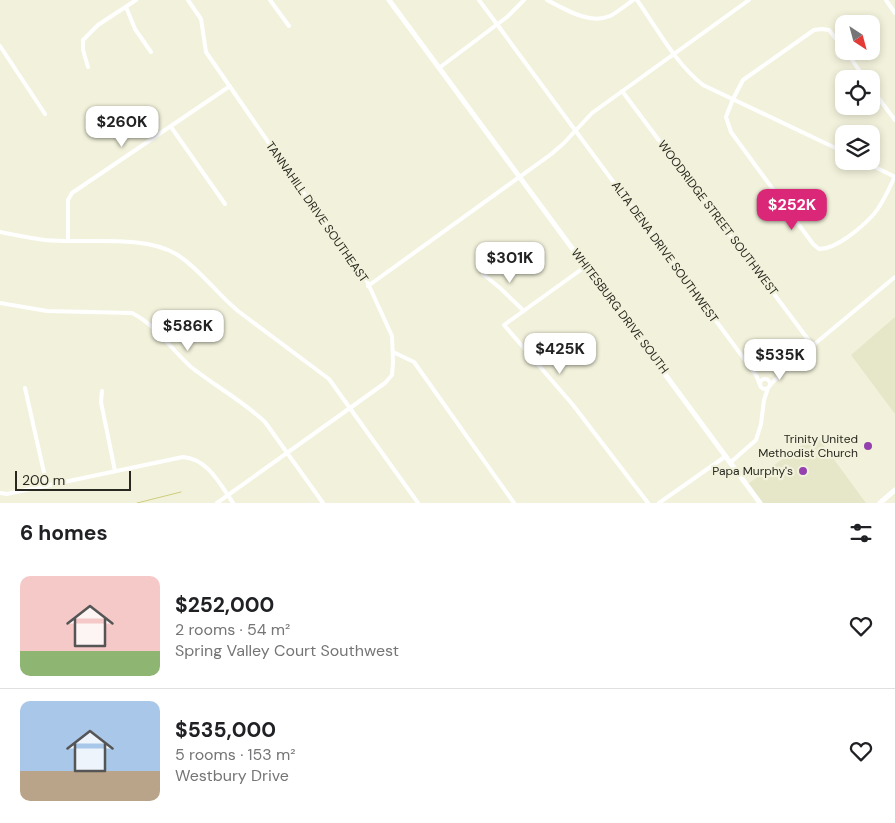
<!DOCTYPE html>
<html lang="en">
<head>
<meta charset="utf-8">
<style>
	:root { --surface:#fff; --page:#f2f2f2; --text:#202124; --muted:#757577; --line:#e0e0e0; --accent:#db2777 }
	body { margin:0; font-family:"DM Sans",sans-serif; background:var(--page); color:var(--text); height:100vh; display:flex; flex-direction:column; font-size:19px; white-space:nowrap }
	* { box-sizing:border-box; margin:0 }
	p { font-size:16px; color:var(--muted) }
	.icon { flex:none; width:28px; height:28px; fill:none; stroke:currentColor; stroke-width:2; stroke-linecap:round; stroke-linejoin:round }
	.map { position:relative; height:503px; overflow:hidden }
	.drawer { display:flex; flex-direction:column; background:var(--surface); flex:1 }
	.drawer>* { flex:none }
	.needle { width:32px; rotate:144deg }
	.tools { position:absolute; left:835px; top:15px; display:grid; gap:10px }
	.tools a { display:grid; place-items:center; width:45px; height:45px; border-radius:10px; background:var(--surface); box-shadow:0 2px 8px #0003; font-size:25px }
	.scale { position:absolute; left:15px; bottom:12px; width:116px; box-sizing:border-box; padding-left:5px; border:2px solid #282820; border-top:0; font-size:14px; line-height:18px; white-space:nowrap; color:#282820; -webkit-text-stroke:4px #f2f2dc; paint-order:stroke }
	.price { position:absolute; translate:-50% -42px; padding:0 11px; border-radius:10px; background:#fff; color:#222; font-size:16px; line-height:32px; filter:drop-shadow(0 1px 2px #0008) }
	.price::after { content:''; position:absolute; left:50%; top:30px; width:15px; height:11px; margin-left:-8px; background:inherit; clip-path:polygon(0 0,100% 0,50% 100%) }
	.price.current { background:var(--accent); color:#fff }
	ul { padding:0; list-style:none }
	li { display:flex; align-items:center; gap:15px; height:125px; padding:0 20px }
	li+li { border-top:1px solid var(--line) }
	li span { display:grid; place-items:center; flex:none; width:140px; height:100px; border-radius:10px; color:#555 }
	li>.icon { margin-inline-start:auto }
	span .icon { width:60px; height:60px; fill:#fffc; stroke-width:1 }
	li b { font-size:21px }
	h2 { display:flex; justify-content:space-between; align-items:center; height:60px; padding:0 20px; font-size:21px }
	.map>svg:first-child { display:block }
	.built { fill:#e6e7c9 }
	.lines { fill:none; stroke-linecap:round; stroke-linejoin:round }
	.stream { stroke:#cdcc7c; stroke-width:1 }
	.minor { stroke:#fff; stroke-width:4 }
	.major { stroke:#fff; stroke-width:5 }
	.poi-dot { fill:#9440ae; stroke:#f2f2dc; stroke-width:2 }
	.labels { text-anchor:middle; stroke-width:4.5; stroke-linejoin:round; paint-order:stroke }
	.street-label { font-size:12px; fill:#282820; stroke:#f2f2dc }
	.poi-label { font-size:12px; fill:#282820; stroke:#f2f2dc; text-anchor:end }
</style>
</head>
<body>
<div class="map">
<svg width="895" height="503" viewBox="0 0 895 503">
	<rect width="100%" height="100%" fill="#f2f2dc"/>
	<g class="built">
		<polygon points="895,317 895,414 851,355"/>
		<polygon points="816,435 866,503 758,503 745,486"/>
	</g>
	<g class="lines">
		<polyline class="stream" points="137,503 181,492"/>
		<g class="minor">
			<polyline points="188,0 201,19 206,52 311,204 365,277 392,336 393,362 392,375 385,383 217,503"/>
			<polyline points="270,0 289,26"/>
			<polyline points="479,0 756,375 760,385"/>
			<path d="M547,0C565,9 589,25 610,16C618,12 626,5 633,0"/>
			<path d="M637,0C657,28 675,63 703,85L844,152"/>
			<polyline points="886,0 895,13"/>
			<polyline points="126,7 135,29 151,52"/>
			<polyline points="0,46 45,114"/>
			<path d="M844,49L829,30L822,29L814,30L743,80L733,99L726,117L731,132L813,244L819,249C837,249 862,227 874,214C883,203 889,189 895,176"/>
			<polyline points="846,51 865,79"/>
			<polyline points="88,67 83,50 83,40 98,25 136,0"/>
			<polyline points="439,68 507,17 524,0"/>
			<polyline points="871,88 895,120"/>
			<polyline points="622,91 813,346"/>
			<polyline points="171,127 225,204"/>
			<polyline points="863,161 895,177"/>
			<path d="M0,232C15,235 30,238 45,240C83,244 143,234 176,254C198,267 217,294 238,311L329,379L418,503"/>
			<polyline points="68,241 68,200 72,193 230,86"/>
			<polyline points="586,266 504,325 573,405 648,503"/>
			<polyline points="483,274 500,288 524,311"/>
			<polyline points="368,286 550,155 563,144 592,113 749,0"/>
			<path d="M0,303L47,311L132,313C156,325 171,349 191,367C215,386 243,401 265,422L323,503"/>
			<polyline points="393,352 414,362 514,503"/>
			<circle cx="765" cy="384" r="5"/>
			<polyline points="770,385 793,362 895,277"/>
			<polyline points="25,388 47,486"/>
			<polyline points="102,391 101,402 115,471"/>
			<polyline points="731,462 756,440 761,424 764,400 768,388"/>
			<path d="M0,493L7,494L183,457C208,459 220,484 233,503"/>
			<polyline points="659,503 726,456"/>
		</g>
		<g class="major">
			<polyline points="389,0 760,503"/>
			<polyline points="880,503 895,490"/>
		</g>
	</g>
	<g class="poi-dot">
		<circle cx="868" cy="446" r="5"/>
		<circle cx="803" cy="471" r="5"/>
	</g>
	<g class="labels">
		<g class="street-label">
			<text transform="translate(317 212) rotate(55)" y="4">TANNAHILL DRIVE SOUTHEAST</text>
			<text transform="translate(718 218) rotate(53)" y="4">WOODRIDGE STREET SOUTHWEST</text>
			<text transform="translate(665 252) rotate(54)" y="4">ALTA DENA DRIVE SOUTHWEST</text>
			<text transform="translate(620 311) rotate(53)" y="4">WHITESBURG DRIVE SOUTH</text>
		</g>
		<g class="poi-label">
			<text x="858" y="443">Trinity United<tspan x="858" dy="14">Methodist Church</tspan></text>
			<text x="793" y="475">Papa Murphy's</text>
		</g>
	</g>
</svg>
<div class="tools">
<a><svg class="needle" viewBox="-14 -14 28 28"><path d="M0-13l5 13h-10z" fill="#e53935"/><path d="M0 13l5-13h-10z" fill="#757577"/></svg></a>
<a><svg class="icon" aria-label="locate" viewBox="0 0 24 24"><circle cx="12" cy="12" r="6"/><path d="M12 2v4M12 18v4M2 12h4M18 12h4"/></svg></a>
<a><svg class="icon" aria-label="layers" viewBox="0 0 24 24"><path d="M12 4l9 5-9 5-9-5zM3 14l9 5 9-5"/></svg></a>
</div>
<div class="scale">200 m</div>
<b class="price" style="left:122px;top:148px">$260K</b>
<b class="price current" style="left:792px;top:231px">$252K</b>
<b class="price" style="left:510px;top:284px">$301K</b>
<b class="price" style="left:188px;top:352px">$586K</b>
<b class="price" style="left:560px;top:375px">$425K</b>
<b class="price" style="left:780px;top:381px">$535K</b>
</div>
<section class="drawer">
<h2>6 homes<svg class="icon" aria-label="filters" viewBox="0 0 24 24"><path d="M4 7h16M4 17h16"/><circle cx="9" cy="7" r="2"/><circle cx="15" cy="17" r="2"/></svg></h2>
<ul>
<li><span style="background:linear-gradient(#f6c9c9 75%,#8fb573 0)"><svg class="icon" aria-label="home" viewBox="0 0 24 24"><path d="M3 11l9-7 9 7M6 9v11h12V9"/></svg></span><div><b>$252,000</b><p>2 rooms · 54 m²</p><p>Spring Valley Court Southwest</p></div><svg class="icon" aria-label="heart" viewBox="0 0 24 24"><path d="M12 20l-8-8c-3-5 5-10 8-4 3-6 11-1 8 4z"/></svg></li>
<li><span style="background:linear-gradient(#a9c7e8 70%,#b9a48a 0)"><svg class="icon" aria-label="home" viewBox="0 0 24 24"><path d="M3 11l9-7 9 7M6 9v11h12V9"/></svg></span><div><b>$535,000</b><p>5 rooms · 153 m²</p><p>Westbury Drive</p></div><svg class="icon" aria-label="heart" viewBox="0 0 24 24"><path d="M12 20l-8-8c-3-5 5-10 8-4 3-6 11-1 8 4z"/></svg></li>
</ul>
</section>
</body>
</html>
